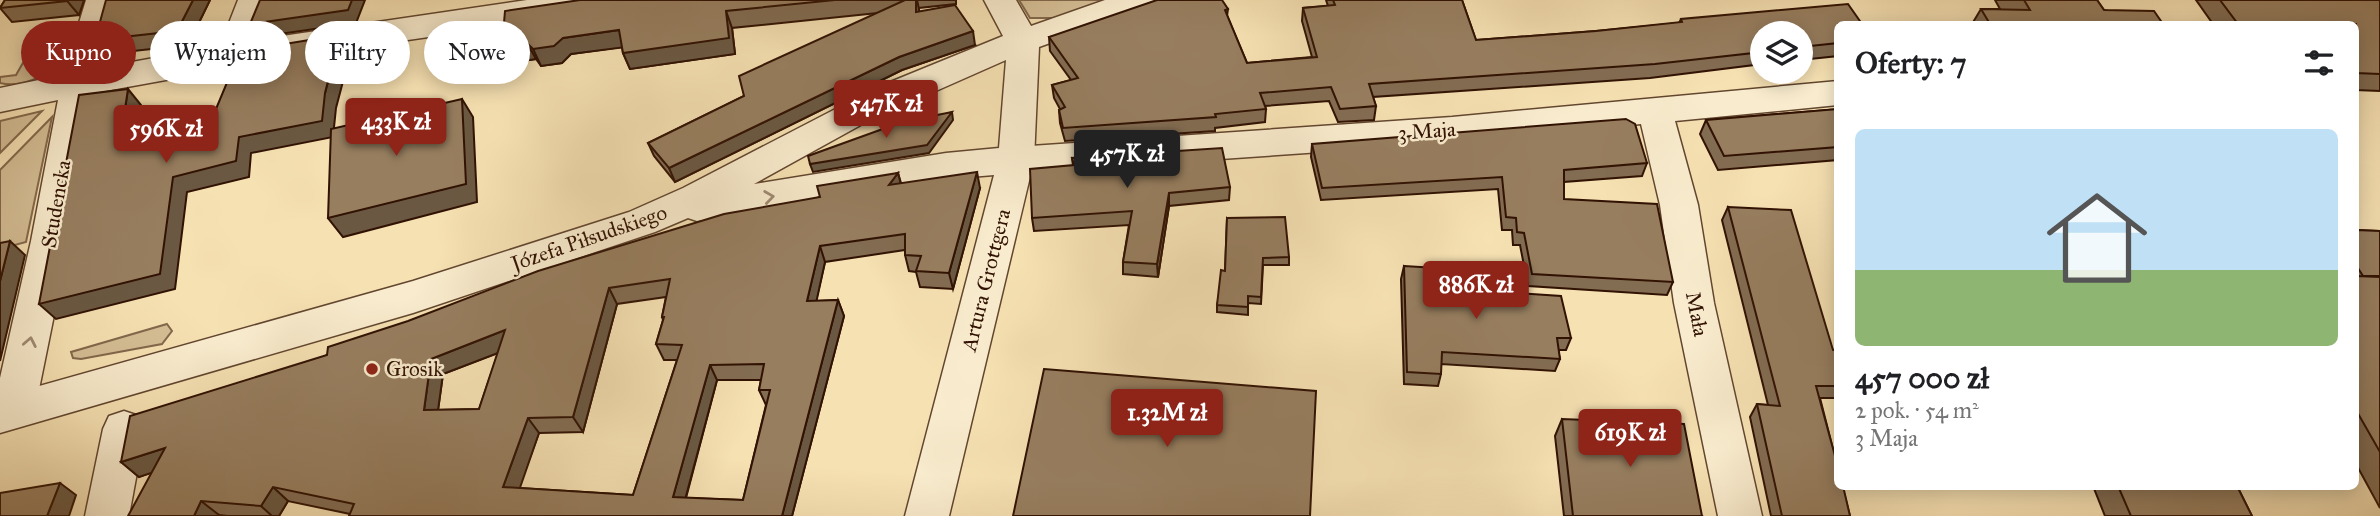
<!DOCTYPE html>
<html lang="pl">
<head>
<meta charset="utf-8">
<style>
	:root { --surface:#fff; --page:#f2f2f2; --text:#202124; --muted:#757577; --line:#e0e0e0; --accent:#8f2418 }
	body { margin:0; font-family:"IM FELL Great Primer",serif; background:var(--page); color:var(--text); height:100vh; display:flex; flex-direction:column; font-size:26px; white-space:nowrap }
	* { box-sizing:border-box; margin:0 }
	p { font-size:23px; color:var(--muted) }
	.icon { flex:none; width:38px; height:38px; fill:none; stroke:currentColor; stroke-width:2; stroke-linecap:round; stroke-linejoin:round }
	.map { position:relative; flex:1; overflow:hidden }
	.side { position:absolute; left:1834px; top:21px; width:525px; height:469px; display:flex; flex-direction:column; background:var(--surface); border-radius:10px; box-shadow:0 4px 18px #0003 }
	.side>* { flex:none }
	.hud { position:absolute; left:21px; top:21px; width:665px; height:63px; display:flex; gap:14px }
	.buttons { position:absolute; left:1750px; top:21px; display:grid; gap:14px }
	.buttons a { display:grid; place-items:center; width:63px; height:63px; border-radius:50%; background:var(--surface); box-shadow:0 4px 18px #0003; font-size:35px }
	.price { position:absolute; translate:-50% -60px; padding:0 16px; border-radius:7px; background:var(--accent); color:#fff; font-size:23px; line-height:46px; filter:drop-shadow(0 2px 4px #0008) }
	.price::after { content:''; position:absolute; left:50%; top:42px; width:21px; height:16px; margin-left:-10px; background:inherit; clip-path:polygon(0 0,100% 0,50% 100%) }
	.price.active { background:#222; color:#fff }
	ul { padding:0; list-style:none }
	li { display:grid; align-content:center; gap:14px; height:371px; padding:0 21px }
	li+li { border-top:2px solid var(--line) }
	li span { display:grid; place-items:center; height:217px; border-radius:10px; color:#555 }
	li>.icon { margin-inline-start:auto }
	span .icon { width:126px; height:126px; fill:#fffc; stroke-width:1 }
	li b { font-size:30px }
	h2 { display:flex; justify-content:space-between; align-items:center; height:84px; padding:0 21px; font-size:30px }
	.tag { padding:0 24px; border-radius:32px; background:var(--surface); box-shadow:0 4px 18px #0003; font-size:24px; line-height:63px }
	.tag.active { background:var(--accent); color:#fff }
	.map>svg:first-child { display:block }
	.green { fill:#d5be95; stroke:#83684c; stroke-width:2 }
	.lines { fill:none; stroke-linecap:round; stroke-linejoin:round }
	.minor-casing { stroke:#62462f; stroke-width:3 }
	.tertiary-casing { stroke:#62462f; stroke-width:3 }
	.minor { fill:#f9ecce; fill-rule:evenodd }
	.tertiary { fill:#f9ecce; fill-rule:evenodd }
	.wall { fill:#826c52; stroke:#311203; stroke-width:2; fill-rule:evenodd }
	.shaded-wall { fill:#6a5842; stroke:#311203; stroke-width:2 }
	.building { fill:#977e5f; stroke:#311203; stroke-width:2; fill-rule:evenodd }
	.oneway { stroke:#9f8a73 }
	.poi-dot { fill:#8f2418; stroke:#f9ecce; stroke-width:2.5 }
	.labels { text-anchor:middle; stroke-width:5; stroke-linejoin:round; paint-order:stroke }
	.street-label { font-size:21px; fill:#311203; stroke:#f9ecce }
	.poi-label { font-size:21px; fill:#311203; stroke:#f9ecce; text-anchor:start }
</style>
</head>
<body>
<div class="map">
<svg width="2380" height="516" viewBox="0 0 2380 516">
	<rect width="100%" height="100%" fill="#f6e1b3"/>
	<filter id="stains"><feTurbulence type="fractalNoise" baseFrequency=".00286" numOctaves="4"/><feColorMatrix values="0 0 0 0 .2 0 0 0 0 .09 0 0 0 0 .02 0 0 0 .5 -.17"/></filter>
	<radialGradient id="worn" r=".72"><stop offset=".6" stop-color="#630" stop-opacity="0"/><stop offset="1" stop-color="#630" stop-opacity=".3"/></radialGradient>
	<g class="green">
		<polygon points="1019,0 1109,0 1054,18 1030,18"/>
		<path d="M44,26L48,28L34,68L59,63C44,77 21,88 0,83V77L16,75Z"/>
		<polygon points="42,111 0,153 0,121"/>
		<polygon points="52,117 26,242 0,249 0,170"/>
		<polygon points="167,324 172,331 162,344 81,359 73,358 71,352"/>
	</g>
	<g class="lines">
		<defs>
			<g id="minor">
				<polygon points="86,0 118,0 99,68 220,46 238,0 270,0 255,40 527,0 625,0 620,7 609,11 304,55 94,93 69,241 35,409 29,422 14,427 0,422 0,378 31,241 58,100 0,112 0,88 63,75"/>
				<polygon points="1838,81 1838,105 1675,121 1698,205 1714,303 1762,516 1718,516 1674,303 1660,205 1641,124 1452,143 1016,173 1003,169 998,160 1003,151 1016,147 1452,117"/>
				<polygon points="124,411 139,416 145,429 129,516 85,516 103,429 109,416"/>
			</g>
			<path id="tertiary" d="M984,0H1016L1031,26L1105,0H1155L1150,7L1039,47L1034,160L949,516H905L994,175L946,179L697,221L688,218L655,232L413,313L0,433V397L413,281L629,212L683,188L878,87L1003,36ZM1006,60L999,148L946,153L754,184L868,121Z"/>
		</defs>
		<use href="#minor" class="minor-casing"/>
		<use href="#tertiary" class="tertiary-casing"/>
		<use href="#minor" class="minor"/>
		<use href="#tertiary" class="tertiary"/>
	</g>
	<g class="wall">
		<polygon points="5,0 84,0 79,15 12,22 0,8"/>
		<polygon points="210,0 188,45 106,54 95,40"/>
		<polygon points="580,0 956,0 956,4 919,8 919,11 975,45 902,70 675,182 654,156 648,143 744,96 878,13 732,28 735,54 630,69 623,53 622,47 571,54 562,63 541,66 536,59 511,63 502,46"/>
		<polygon points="1326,0 1462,0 1476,40 1596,31 1679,23 1681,19 1838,24 1838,56 1801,60 1801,33 1762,33 1762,64 1650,78 1373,97 1376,106 1374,120 1338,122 1329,101 1265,106 1266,109 1265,122 1215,128 1215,131 1065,141 1060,123 1059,110 1060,109 1054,98 1052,85 1071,80 1050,51 1049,37 1228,9 1227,16 1247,63 1312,57 1302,21 1303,8 1328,6"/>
		<polygon points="1995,0 2097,0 2104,10 2163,24 1972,24 1981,9 2000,9"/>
		<polygon points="2196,0 2380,0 2380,91 2356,90 2356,24 2213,24"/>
		<polygon points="1838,109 1838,160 1718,170 1700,134 1706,120"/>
		<polygon points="1312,144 1647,163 1642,176 1564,182 1564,199 1673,282 1667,295 1528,286 1520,245 1513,245 1512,230 1502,230 1498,189 1321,200 1311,157"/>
		<polygon points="1072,158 1230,187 1229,200 1169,206 1158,277 1123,274 1123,262 1129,225 1034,231 1032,218 1073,165"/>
		<path d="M898,173L901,183L980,188L953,289L920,287L916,272L909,271L905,255V250L825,262L816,301L838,300L844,316L792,516H349L350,514L288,501L279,516H227L219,515L152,472L139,477L121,462L327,355L820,197ZM666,297L662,317L663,320L656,344L664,360H677L633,495L519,488L539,433L583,432L617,304ZM498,353L479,409L438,410L443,374ZM717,380H761L759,390L766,405L743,500L686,498Z"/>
		<polygon points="1728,207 1833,350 1838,351 1838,398 1820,398 1850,516 1771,516 1750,417 1757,404 1768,405 1722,220"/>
		<polygon points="1227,218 1289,257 1289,265 1263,265 1261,304 1248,303 1248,315 1217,312 1217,305 1225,271"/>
		<polygon points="2356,230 2380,231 2380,508 2356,464"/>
		<polygon points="1404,266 1458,289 1571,338 1566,350 1558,350 1560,359 1555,371 1441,364 1441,374 1438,386 1404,384 1401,279"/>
		<polygon points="1562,419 1702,516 1564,516 1555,436"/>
		<polygon points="2093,486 2237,486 2252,516 2105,516"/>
	</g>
	<g class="shaded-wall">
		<polygon points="67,0 84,0 79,15 67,1"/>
		<polygon points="193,0 210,0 188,45 177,31"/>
		<polygon points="352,0 365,0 356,23 259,37 250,24"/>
		<polygon points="916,0 917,0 919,9 919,25 916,12"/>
		<polygon points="726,11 732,28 735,54 630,69 623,53"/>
		<polygon points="619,30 626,47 571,54 562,63 541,66 533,49 563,38"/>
		<polygon points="973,31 975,45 902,70 675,182 669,168 899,57"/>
		<polygon points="340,35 351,51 336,108 333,137 251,153 249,177 187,192 175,289 56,319 39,304 173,177 239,137 325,93"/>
		<polygon points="527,43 536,59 511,63 502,46"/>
		<polygon points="231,73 235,90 222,75"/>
		<polygon points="128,89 141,105 133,165 119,149"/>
		<polygon points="462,99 473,117 477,202 343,237 328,218"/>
		<polygon points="952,112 953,120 929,153 813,172 810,164"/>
		<polygon points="977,172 980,188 953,289 949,273"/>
		<polygon points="898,173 902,189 889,185"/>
		<polygon points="1169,193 1169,206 1158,277 1157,264"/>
		<polygon points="10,241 25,255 0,361 0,281"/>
		<polygon points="820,246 825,262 813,317 807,301"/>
		<polygon points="609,288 617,304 583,432 573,417"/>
		<polygon points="838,300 844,316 792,516 782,516"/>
		<polygon points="505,330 516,346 443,374 436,425 424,410 431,359"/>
		<polygon points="710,365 717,380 682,511 673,497"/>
		<polygon points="528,418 539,433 515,502 503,487"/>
		<polygon points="165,448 182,463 139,477 121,462"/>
		<polygon points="60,483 76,495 69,516 47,516"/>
		<polygon points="273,487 288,501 279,516 272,516 261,506"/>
		<polygon points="201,501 219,515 218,516 194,516"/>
	</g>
	<g class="building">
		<polygon points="5,0 67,0 67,1 0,8"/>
		<polygon points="106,0 193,0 177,31 95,40"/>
		<polygon points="260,0 352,0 348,10 250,24"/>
		<polygon points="580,0 835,0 726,11 729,38 623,53 619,30 563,38 554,46 533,49 527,43 502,46 505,11"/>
		<polygon points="905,0 916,0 916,12 955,5 973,31 899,57 669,168 648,143 744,96 739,76"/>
		<polygon points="1157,0 1222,0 1228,9 1225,10 1247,63 1317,57 1303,8 1335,5 1333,0 1462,0 1476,40 1596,31 1682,22 1681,19 1848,4 1862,24 1838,24 1838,43 1801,47 1801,33 1762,33 1762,52 1655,64 1369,84 1376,106 1340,109 1331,87 1260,93 1266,109 1215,114 1216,117 1063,128 1059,110 1065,107 1052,85 1078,78 1049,37"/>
		<polygon points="2024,0 2097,0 2104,10 2154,11 2163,24 1990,24 1981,9 2030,10"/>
		<polygon points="2220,0 2380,0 2380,74 2356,73 2356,24 2238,24"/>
		<polygon points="340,35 325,93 322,121 239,137 236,161 173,177 160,274 39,304 79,95 128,89 119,149 206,133 231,73 222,75 230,53"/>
		<polygon points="462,99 466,184 328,218 331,129"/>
		<polygon points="1838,109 1838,147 1724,156 1706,120"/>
		<polygon points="952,112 927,145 810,164 808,156 902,122"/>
		<polygon points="1626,119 1635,124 1647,163 1564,170 1564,199 1657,204 1673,282 1532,274 1524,233 1517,232 1516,218 1506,217 1502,177 1322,188 1312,144"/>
		<polygon points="1222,148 1230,187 1169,193 1157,264 1123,262 1132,211 1032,218 1030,169 1074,165 1072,158"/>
		<path d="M977,172L949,273L916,271L921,256L905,255V234L820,246L807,301L838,300L782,516H349L354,504L273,487L261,506L201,501L194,516H128L165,448L121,462L130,416L327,355L328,347L408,321L538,271L724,214L820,197L817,186L898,173L889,185ZM670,279L662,317H664L656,344L682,345L633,495L503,487L528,418L573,417L609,288ZM505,330L479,409L424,410L431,359ZM764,364L759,390H770L743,500L673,497L710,365Z"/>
		<polygon points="1728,207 1791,210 1833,350 1838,351 1838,386 1816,386 1838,467 1838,486 1843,486 1850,516 1782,516 1757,404 1780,406"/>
		<polygon points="1285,217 1289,257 1263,258 1261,297 1248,296 1248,307 1217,305 1221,270 1225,271 1227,218"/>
		<polygon points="2356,230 2380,231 2380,276 2363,276 2356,265"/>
		<polygon points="10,241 0,281 0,243"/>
		<polygon points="1404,266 1453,269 1457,272 1458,289 1561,296 1571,338 1557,338 1560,359 1442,352 1441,374 1407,372"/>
		<polygon points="2356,276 2380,277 2380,452 2356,410"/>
		<polygon points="1044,369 1316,391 1310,516 1013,516"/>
		<polygon points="1562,419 1684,424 1702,516 1573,516"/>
		<polygon points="60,483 47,516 0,516 0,493"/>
		<polygon points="2118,486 2237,486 2252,516 2131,516"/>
	</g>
	<defs><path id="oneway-chevron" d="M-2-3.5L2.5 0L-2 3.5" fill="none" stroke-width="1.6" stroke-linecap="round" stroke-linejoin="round" transform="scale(1.75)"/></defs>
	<g class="oneway">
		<use href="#oneway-chevron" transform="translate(769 197) rotate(-8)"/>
		<use href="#oneway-chevron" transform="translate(30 342) rotate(-79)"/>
	</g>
	<circle class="poi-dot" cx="372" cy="369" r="7"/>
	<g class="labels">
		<g class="street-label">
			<text transform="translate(1427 131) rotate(-4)" y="7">3 Maja</text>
			<text transform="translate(56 204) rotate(-80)" y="7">Studencka</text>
			<text transform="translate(589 238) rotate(-19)" y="7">Józefa Piłsudskiego</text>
			<text transform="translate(986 280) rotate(-76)" y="7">Artura Grottgera</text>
			<text transform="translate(1697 314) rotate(79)" y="7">Mała</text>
		</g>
		<g class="poi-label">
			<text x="386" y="376">Grosik</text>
		</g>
	</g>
	<rect width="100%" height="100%" filter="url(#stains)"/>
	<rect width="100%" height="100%" fill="url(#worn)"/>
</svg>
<div class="buttons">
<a><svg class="icon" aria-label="layers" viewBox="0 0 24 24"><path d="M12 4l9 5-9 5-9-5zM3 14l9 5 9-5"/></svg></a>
</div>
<b class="price" style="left:886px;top:140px">547K zł</b>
<b class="price" style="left:396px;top:158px">433K zł</b>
<b class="price" style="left:166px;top:165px">596K zł</b>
<b class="price active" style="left:1127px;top:190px">457K zł</b>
<b class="price" style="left:1476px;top:321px">886K zł</b>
<b class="price" style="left:1167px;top:449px">1.32M zł</b>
<b class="price" style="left:1630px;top:469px">619K zł</b>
<div class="hud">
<a class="tag active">Kupno</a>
<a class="tag">Wynajem</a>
<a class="tag">Filtry</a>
<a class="tag">Nowe</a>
</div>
<section class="side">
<h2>Oferty: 7<svg class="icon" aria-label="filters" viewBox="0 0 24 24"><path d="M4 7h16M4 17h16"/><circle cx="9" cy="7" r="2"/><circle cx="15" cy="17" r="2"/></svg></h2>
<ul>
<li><span style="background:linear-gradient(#bfe0f5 65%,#8fb573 0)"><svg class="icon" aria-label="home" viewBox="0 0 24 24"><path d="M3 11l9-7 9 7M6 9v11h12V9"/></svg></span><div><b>457 000 zł</b><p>2 pok. · 54 m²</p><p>3 Maja</p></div></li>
</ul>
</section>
</div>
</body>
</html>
